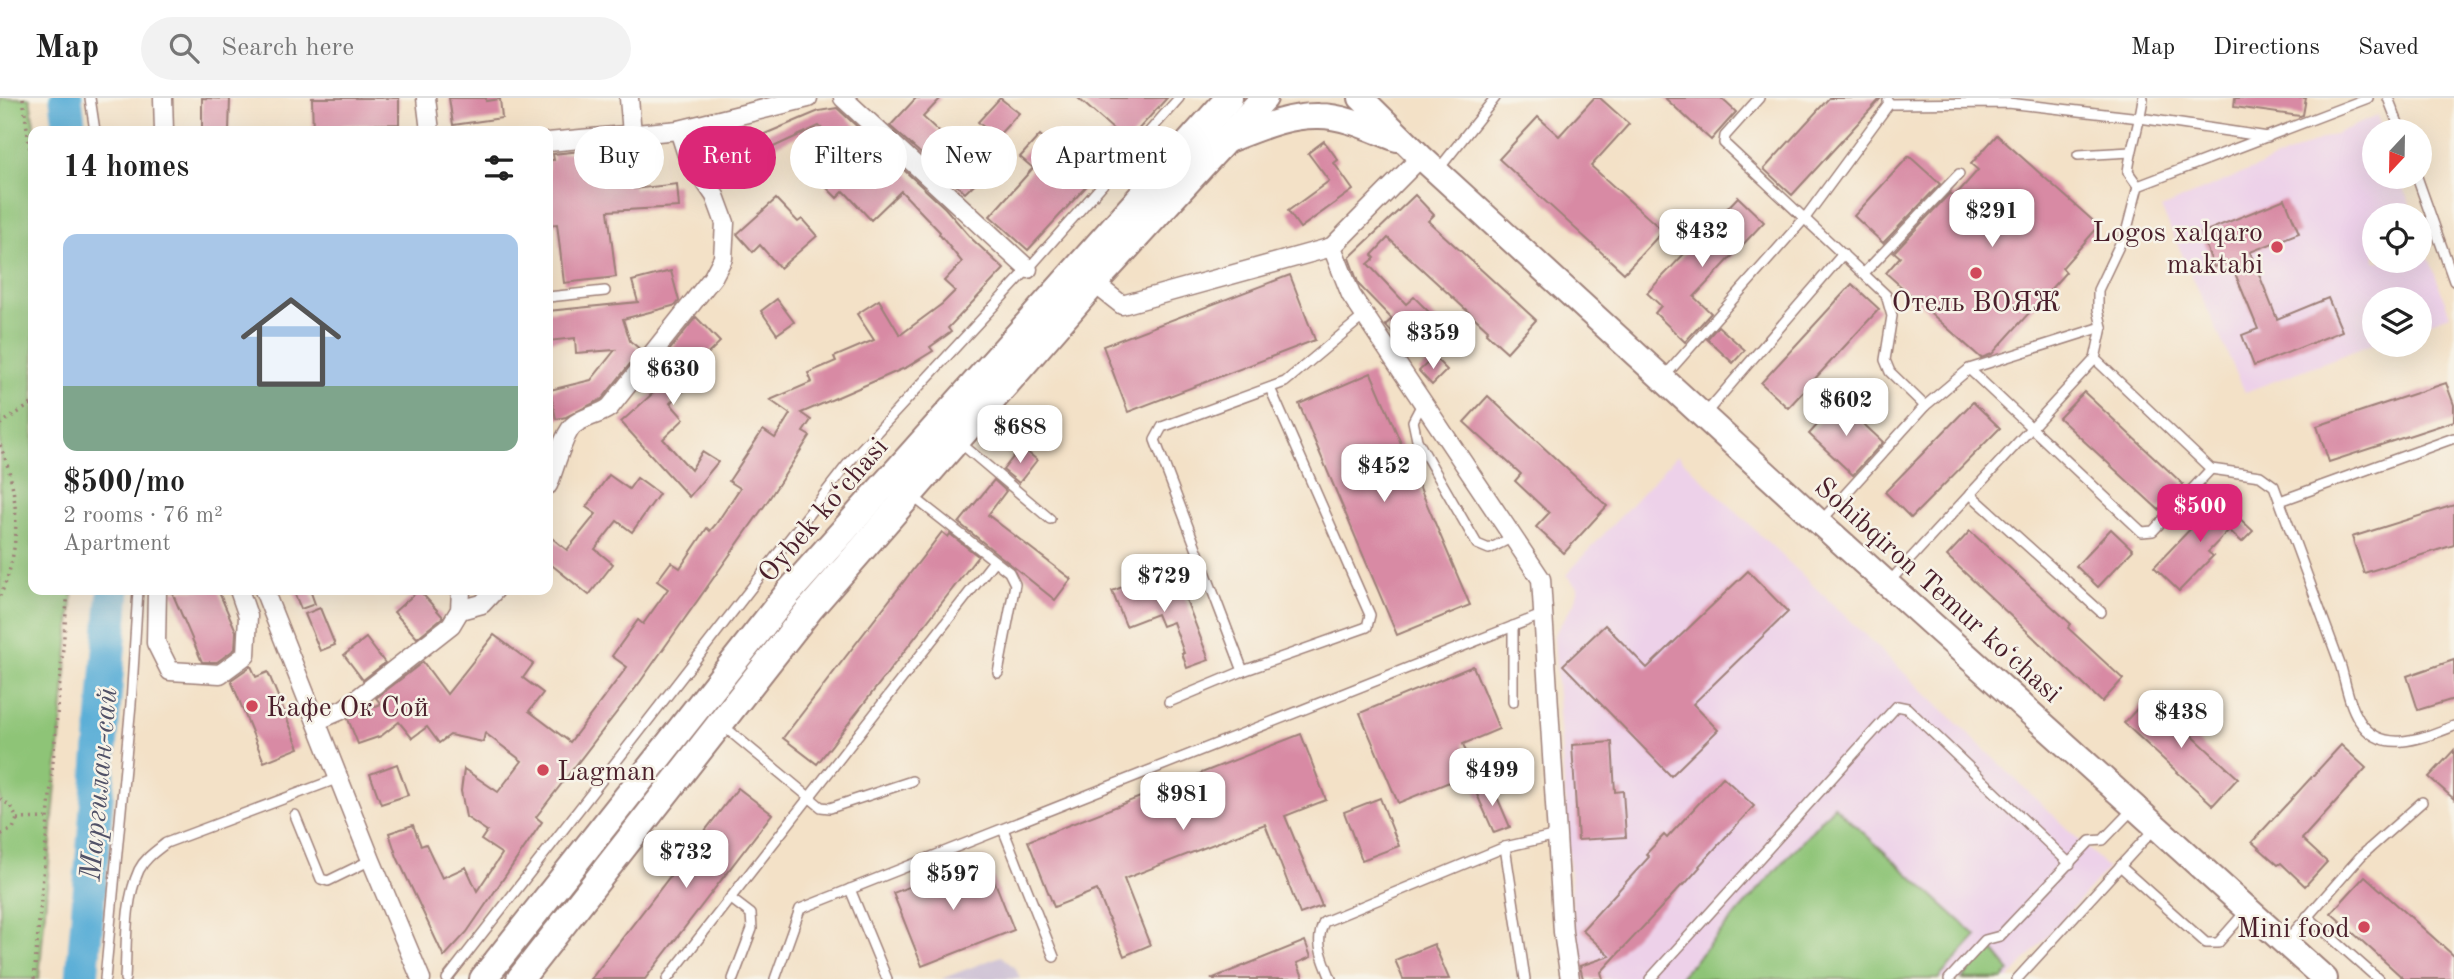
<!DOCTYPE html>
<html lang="en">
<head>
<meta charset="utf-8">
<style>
	:root { --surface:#fff; --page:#f2f2f2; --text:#222; --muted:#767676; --line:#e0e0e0; --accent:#db2777 }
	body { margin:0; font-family:"Old Standard TT",serif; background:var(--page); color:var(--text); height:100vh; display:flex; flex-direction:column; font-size:26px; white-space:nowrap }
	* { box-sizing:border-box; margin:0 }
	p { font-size:23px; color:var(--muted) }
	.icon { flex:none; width:38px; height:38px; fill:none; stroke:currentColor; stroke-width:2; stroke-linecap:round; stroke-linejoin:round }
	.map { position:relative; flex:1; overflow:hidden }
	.side { position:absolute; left:28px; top:28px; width:525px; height:469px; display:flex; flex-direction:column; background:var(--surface); border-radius:14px; box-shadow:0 7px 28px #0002 }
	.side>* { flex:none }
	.hud { position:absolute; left:574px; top:28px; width:665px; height:63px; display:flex; gap:14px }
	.needle { width:46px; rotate:202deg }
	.buttons { position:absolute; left:2362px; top:21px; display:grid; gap:14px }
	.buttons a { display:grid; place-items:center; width:70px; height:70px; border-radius:50%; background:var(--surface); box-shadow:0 7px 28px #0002; font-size:35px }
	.price { position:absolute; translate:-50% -60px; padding:0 16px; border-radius:14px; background:#fff; color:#222; font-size:23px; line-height:46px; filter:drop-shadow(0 2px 4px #0008) }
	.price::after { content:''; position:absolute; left:50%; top:42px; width:21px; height:16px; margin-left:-10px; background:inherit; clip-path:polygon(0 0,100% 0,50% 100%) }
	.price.current { background:var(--accent); color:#fff }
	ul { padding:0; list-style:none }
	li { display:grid; align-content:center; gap:14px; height:371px; padding:0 35px }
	li span { display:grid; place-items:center; height:217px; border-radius:14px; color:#555 }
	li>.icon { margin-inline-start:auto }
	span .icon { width:126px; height:126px; fill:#fffc; stroke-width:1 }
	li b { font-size:30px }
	h2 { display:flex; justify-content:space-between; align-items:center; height:84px; padding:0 35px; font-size:30px }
	.tag { padding:0 24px; border-radius:32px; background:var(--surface); box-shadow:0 7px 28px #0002; font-size:24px; line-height:63px }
	.tag.current { background:var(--accent); color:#fff }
	header { display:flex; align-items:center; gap:42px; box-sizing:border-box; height:98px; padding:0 35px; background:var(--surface); border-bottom:2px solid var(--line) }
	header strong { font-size:33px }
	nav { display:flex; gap:38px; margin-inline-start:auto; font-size:24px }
	.search { width:490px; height:63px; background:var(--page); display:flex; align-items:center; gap:18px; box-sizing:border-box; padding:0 24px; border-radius:38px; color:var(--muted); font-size:26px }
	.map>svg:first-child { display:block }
	.built { fill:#edd1e9 }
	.industrial { fill:#ccbfd4 }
	.green { fill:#8ec477; stroke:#6c7251; stroke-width:2 }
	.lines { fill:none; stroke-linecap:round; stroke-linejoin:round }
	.river { stroke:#5bafd7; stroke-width:33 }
	.building { fill:#d88aa4 }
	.service-casing { stroke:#9e8079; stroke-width:12 }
	.minor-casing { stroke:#9e8079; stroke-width:21 }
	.secondary-casing { stroke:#9e8079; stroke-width:28 }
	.primary-casing { stroke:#9e8079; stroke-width:30 }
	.path { stroke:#9e8079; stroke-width:3.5; stroke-dasharray:2 5; stroke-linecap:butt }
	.service { stroke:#fff; stroke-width:9 }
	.minor { stroke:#fff; stroke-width:18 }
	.secondary { stroke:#fff; stroke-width:24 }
	.primary { stroke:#fff; stroke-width:26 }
	.poi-dot { fill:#d1495b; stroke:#f7f3e8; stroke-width:2.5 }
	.labels { text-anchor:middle; stroke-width:5; stroke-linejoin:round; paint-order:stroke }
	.poi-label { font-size:28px; fill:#4a1f2b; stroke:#f7f3e8; text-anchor:end }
	.street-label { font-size:28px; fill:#4a1f2b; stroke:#f7f3e8 }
	.water-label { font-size:30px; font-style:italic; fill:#505167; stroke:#f7f3e8 }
</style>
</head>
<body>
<header>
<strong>Map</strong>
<div class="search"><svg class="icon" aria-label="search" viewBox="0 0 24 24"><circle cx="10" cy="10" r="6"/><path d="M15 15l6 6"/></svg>Search here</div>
<nav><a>Map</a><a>Directions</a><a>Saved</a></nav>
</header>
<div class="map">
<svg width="2454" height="881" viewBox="0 0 2454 881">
	<rect width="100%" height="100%" fill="#f7f3e8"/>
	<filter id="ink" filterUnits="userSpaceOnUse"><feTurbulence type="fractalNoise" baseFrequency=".0143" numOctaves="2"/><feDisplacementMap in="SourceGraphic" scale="14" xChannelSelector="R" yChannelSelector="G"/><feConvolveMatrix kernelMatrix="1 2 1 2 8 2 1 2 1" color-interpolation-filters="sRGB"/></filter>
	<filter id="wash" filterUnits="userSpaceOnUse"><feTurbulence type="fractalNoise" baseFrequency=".00686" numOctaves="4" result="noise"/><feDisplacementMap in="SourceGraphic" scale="28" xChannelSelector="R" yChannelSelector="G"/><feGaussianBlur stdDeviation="1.57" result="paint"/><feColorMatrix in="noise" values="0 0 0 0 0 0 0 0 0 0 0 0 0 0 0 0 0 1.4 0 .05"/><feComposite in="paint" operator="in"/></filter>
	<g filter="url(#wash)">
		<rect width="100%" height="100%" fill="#f3e1c7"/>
		<g class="built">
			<polygon points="2377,18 2383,33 2375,33 2375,79 2400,79 2414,117 2375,117 2375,163 2420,163 2420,135 2450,217 2420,228 2420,201 2375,201 2375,245 2245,294 2161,110"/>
			<polygon points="1677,357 2108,770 2009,881 1578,881 1576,865 1554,537 1574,505 1578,490 1566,477"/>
		</g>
		<polygon class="industrial" points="1001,858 1016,871 1020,881 941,881"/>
		<g class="green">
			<polygon points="0,0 30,0 35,33 33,492 73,492 39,881 0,881"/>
			<polygon points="1834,708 1977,838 1938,881 1678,881"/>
			<polygon points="1990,849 2010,873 2003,881 1962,881"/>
		</g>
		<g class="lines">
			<g class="river">
				<polyline points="66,0 70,33"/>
				<polyline points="82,881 114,492"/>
			</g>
		</g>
		<g id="blocks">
			<g class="building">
				<polygon points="202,0 230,1 229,33 202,33"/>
				<polygon points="312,0 399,0 399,26 342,27 342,32 313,33"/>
				<polygon points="449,0 486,0 486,3 500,1 502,20 453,27"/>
				<polygon points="916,0 941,0 923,19 959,52 963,48 987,74 965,95 890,28"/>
				<polygon points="1000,0 1019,15 996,40 978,24"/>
				<polygon points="1078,0 1167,0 1028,152 990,118 1033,70 1020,59 1040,37 1074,69 1077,66 1080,69 1114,32"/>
				<polygon points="1594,0 1600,0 1629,26 1591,68 1663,133 1624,175 1499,61 1538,19 1559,38"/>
				<polygon points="1665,0 1721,0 1736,14 1711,42"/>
				<polygon points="1829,0 1881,0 1792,97 1764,71"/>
				<polygon points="2235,0 2306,0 2303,17 2300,18 2234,9"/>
				<polygon points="837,10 945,110 972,141 1004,171 948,230 951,234 930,249 933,253 907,269 801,315 811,322 803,334 810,338 765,407 640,584 536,719 542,724 467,834 444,859 397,759 389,735 413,727 421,748 426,746 442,780 466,769 477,793 502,756 481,742 487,733 466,719 461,693 464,671 498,694 522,663 485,635 483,644 450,637 439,645 427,629 412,640 399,624 381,638 358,646 348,621 358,615 381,606 376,600 423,564 447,596 494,537 533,566 523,580 543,595 529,613 570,644 627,569 612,558 638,522 643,526 668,491 657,483 671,464 680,470 707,430 710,433 716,426 740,390 729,383 763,332 775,340 790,316 770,302 812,284 808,275 836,263 834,259 874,242 857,216 879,202 900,237 942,206 955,193 944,183 962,164 939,136 940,134 901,93 871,122 844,93 837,100 826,89 856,63 819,28 769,51 771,55 732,82 720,65 760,38 819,13"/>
				<polygon points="1997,37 2099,128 2062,170 2066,174 1992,256 1981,260 1886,175 1900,159 1894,154 1950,95 1954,99 1978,72 1971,66"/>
				<polygon points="1324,43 1338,62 1334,65 1353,92 1300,130 1288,113 1329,83 1308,55"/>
				<polygon points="630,48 634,91 677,86 679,109 608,113 616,179 564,185 557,126 548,127 548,62 554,62 553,56"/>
				<polygon points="1909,58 1940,86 1883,145 1854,118"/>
				<polygon points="1415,97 1434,117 1428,123 1536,222 1507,254 1486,235 1488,232 1388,140 1372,157 1375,160 1368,166 1406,206 1414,199 1446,231 1417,259 1385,227 1392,221 1359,187 1349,160"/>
				<polygon points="1738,99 1764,124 1694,199 1711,215 1685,244 1655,215 1661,208 1647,195"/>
				<polygon points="776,101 798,124 802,121 817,138 780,170 760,147 753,154 737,136"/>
				<polygon points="2285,101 2299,135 2250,154 2277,221 2328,200 2342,233 2254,268 2242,237 2258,231 2230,163 2214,169 2201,135"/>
				<polygon points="671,173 679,203 676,207 623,221 630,243 641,252 602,301 566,319 556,321 550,292 591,282 615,252 576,255 575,240 548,243 548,213 638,204 632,183"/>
				<polygon points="1290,177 1315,242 1128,314 1103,248"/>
				<polygon points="1852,186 1879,211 1788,310 1761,285"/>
				<polygon points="777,201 794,224 777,236 761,213"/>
				<polygon points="696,219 720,244 691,272 698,280 670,305 684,321 663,341 691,372 702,354 718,364 689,399 621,324 661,288 650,277"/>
				<polygon points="1718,228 1745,252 1733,265 1707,241"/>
				<polygon points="1434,259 1447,272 1432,287 1419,273"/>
				<polygon points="1371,275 1470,507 1397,537 1299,306"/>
				<polygon points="2446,285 2454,307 2454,323 2329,364 2317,328"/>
				<polygon points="2084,294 2183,386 2159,412 2059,320"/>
				<polygon points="1488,298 1607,408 1564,455 1536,429 1549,415 1515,383 1521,376 1464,324"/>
				<polygon points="1839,303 1883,344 1853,377 1809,336"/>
				<polygon points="1973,304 2000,330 1911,420 1885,394"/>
				<polygon points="1021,349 1037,362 1019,385 1003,372"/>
				<polygon points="609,377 629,391 637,380 659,396 632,434 617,423 595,451 613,466 589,497 548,464 548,437 567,452 596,416 586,409"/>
				<polygon points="994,382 1006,393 988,417 1071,481 1055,502 959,425"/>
				<polygon points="2219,401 2253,433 2242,444 2229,432 2208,454 2213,458 2179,493 2154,469"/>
				<polygon points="2454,407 2454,447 2364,475 2352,439"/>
				<polygon points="2111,431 2133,452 2098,489 2076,468"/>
				<polygon points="1970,433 2071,526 2068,530 2123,581 2102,604 1947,458"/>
				<polygon points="942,434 948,439 950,436 978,458 817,666 783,640"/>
				<polygon points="1748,473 1788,514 1693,606 1718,632 1671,678 1563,567 1605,527 1647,570"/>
				<polygon points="1177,478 1209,562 1187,570 1182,555 1184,555 1173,524 1162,528 1157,516 1126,528 1112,493 1130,486 1134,495"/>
				<polygon points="171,492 218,492 236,533 235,551 217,564 202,564"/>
				<polygon points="293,492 310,492 315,506 301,511"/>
				<polygon points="419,492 443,519 417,540 394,514"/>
				<polygon points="320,510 335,547 320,553 305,516"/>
				<polygon points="366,540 385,565 363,582 344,557"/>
				<polygon points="2454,562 2454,601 2418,612 2407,578"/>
				<polygon points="251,568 256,579 268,574 299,650 264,664 231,582"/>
				<polygon points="1473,568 1499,631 1463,646 1474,674 1398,705 1360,615"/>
				<polygon points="2149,598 2238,680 2213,707 2124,625"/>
				<polygon points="1301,636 1326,702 1285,718 1322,808 1300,816 1265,726 1124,781 1150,847 1124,858 1097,792 1054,809 1028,743"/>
				<polygon points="1612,644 1615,694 1623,693 1626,739 1578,742 1572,647"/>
				<polygon points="2341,647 2366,670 2302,741 2327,764 2305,788 2281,765 2278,767 2252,744"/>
				<polygon points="2454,652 2454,701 2429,679"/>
				<polygon points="397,666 408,697 381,706 370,676"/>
				<polygon points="1723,679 1754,708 1699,768 1700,769 1684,787 1683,786 1601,874 1603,881 1583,881 1580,868 1610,858 1582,832 1649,759 1646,756 1664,737 1667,740"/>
				<polygon points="1491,685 1510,729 1494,735 1475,692"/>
				<polygon points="738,690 772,716 645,881 591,881"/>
				<polygon points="1380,700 1399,748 1362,762 1344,714"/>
				<polygon points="985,759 1014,832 922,868 893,795"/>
				<polygon points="2365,778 2454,858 2454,881 2404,881 2331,815"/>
				<polygon points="1305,843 1311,859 1297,865 1304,881 1211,881"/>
				<polygon points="1434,846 1449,881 1403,881 1395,862"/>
			</g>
		</g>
	</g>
	<g filter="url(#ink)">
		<use href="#blocks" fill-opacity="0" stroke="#9e8079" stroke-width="2"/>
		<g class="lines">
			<defs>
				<g id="service">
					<polyline points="90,0 95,33"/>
					<polyline points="1759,0 1725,38 1724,45 1886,197 1892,218 1885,262 1890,274 1925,308"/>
					<polyline points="2388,0 2401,33"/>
					<polyline points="1889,6 2008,5 2140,20 2268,39"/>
					<polyline points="2078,57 2131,54"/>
					<polyline points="1438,72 1495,0"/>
					<polyline points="2417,79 2454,183"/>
					<polyline points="2138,88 2368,0"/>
					<polyline points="1864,175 1959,76"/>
					<polyline points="548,199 605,193"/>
					<path d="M2095,261L2211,371L2260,378L2274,388L2341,569C2346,587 2349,606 2359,622C2381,658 2423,640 2454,628"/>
					<polyline points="1969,271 2142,434 2153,433 2211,371"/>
					<polyline points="1664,279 1805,120 1889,6 1888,3"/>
					<polyline points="1423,304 1413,323 1417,342 1477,446 1489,451 1513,439"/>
					<polyline points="1705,316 1843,156"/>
					<polyline points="958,343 1050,421"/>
					<polyline points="1970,396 2101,514"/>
					<polyline points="911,397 1009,474 1015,486 998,575"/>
					<polyline points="2280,403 2454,340"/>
					<polyline points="1821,423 1925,308 1969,271 2102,229"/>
					<path d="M1889,484L2095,261L2102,229L2098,211V192L2127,131L2138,88L2128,74C2131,49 2140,25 2143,0"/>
					<polyline points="1243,573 1155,342 1162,329 1285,284 1365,217"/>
					<polyline points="1169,604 1243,573 1367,529 1370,517 1270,290"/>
					<polyline points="1513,604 1513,528"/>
					<polyline points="721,626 821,709 830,710 912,683"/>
					<polyline points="295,717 321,781 328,783 371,762"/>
					<polyline points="1003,731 1054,859"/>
					<polyline points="1505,749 1525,881"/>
					<polyline points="2120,768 2206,845 2218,845 2247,812"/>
					<polyline points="850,791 887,881"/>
					<polyline points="730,800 751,816 752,831 733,881"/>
					<polyline points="2307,818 2378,881"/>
					<polyline points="2286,843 2361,758 2422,704"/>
					<polyline points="105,881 131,606 138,492"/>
					<path d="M125,881C127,846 124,805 139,772C145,760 156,753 166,745L339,680"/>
					<polyline points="447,881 850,363 1028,171 1179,0"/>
					<polyline points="667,881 994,463"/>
					<polyline points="775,881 800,811 1544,516"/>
					<path d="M1331,881C1323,860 1314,845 1324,824L1505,749L1557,737"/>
					<polyline points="1650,881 1897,608 1907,610 2070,766"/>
					<polyline points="1949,881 1985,842 2000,838 2090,743 2103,742 2134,710"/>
					<polyline points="2017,881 2156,729"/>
				</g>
				<g id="minor">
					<polyline points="163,0 164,33"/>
					<polyline points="426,0 430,33"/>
					<polyline points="629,0 632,36"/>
					<polyline points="843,0 1028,171"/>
					<polyline points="548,44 679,32 808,0"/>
					<polyline points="1421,59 1332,149 1351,197 1541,481 1563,834 1570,881"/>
					<polyline points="1094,185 1122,207 1332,149"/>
					<path d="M548,387C554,373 564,333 575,326C586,318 600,317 610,309L713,179L723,160L725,125L715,98L687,57L679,32"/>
					<polyline points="157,492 156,545 170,573 220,576 246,557 248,518 239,492"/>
					<polyline points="264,492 371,762 421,881"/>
					<polyline points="460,512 482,506 495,492"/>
					<polyline points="316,623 344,611 451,527 460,512 461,492"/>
				</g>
				<g id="secondary">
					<polyline points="1361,0 1421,59 1820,425 2325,881"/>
					<path d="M1225,43C1255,32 1286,17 1319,18C1345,18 1373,32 1397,41"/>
				</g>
				<g id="primary">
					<polyline points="483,881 789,494 1229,0"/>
					<polyline points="520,881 809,512 1094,185 1264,0"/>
				</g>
			</defs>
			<use href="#service" class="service-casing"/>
			<use href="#minor" class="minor-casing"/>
			<use href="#secondary" class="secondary-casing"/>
			<use href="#primary" class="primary-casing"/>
			<g class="path">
				<polyline points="23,0 33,75"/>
				<polyline points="0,326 33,305"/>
				<path d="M0,347C20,394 22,451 0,498"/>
				<polyline points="0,701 11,708 17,721 13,731 0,737"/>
				<polyline points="17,721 46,720"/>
				<polyline points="34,881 68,492"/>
			</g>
			<use href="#service" class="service"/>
			<use href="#minor" class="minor"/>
			<use href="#secondary" class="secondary"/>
			<use href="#primary" class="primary"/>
		</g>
	</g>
	<g class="poi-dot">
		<circle cx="2277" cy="149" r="7"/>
		<circle cx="1976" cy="175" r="7"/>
		<circle cx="252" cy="608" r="7"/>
		<circle cx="543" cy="672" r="7"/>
		<circle cx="2364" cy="829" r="7"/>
	</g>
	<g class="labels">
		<g class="poi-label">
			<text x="2263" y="143">Logos xalqaro<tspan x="2263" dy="32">maktabi</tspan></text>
			<text x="1976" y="213" text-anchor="middle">Отель ВОЯЖ</text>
			<text x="266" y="618" text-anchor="start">Кафе Ок Сой</text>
			<text x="557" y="682" text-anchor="start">Lagman</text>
			<text x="2350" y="839">Mini food</text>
		</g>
		<g class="street-label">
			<text transform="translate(822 411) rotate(-49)" y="10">Oybek ko‘chasi</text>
			<text transform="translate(1939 491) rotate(42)" y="10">Sohibqiron Temur koʻchasi</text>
		</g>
		<g class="water-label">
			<text transform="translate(98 686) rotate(-85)" y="10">Маргилан-сай</text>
		</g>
	</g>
</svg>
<div class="buttons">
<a><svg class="needle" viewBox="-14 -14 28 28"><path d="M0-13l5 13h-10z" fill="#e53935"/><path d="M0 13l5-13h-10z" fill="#767676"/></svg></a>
<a><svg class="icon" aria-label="locate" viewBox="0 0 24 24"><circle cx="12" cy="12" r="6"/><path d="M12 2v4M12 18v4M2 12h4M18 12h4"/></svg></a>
<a><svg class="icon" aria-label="layers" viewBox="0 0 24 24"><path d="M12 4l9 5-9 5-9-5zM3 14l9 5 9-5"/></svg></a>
</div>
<b class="price" style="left:1992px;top:151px">$291</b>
<b class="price" style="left:1702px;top:171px">$432</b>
<b class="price" style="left:1433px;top:273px">$359</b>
<b class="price" style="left:673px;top:309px">$630</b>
<b class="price" style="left:1846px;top:340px">$602</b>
<b class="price" style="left:1020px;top:367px">$688</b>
<b class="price" style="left:1384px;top:406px">$452</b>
<b class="price current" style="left:2200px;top:446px">$500</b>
<b class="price" style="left:1164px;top:516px">$729</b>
<b class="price" style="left:2181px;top:652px">$438</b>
<b class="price" style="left:1492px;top:710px">$499</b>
<b class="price" style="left:1183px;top:734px">$981</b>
<b class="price" style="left:686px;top:792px">$732</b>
<b class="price" style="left:953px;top:814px">$597</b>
<div class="hud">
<a class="tag">Buy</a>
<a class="tag current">Rent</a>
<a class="tag">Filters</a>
<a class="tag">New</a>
<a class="tag">Apartment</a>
</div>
<section class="side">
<h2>14 homes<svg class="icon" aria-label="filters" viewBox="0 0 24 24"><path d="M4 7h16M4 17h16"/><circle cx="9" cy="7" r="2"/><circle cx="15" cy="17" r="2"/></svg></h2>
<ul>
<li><span style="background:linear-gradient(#a9c7e8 70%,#7fa58c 0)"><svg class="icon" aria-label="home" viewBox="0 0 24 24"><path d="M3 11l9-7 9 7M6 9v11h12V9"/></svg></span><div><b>$500/mo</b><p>2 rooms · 76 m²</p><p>Apartment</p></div></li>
</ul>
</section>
</div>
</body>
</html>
